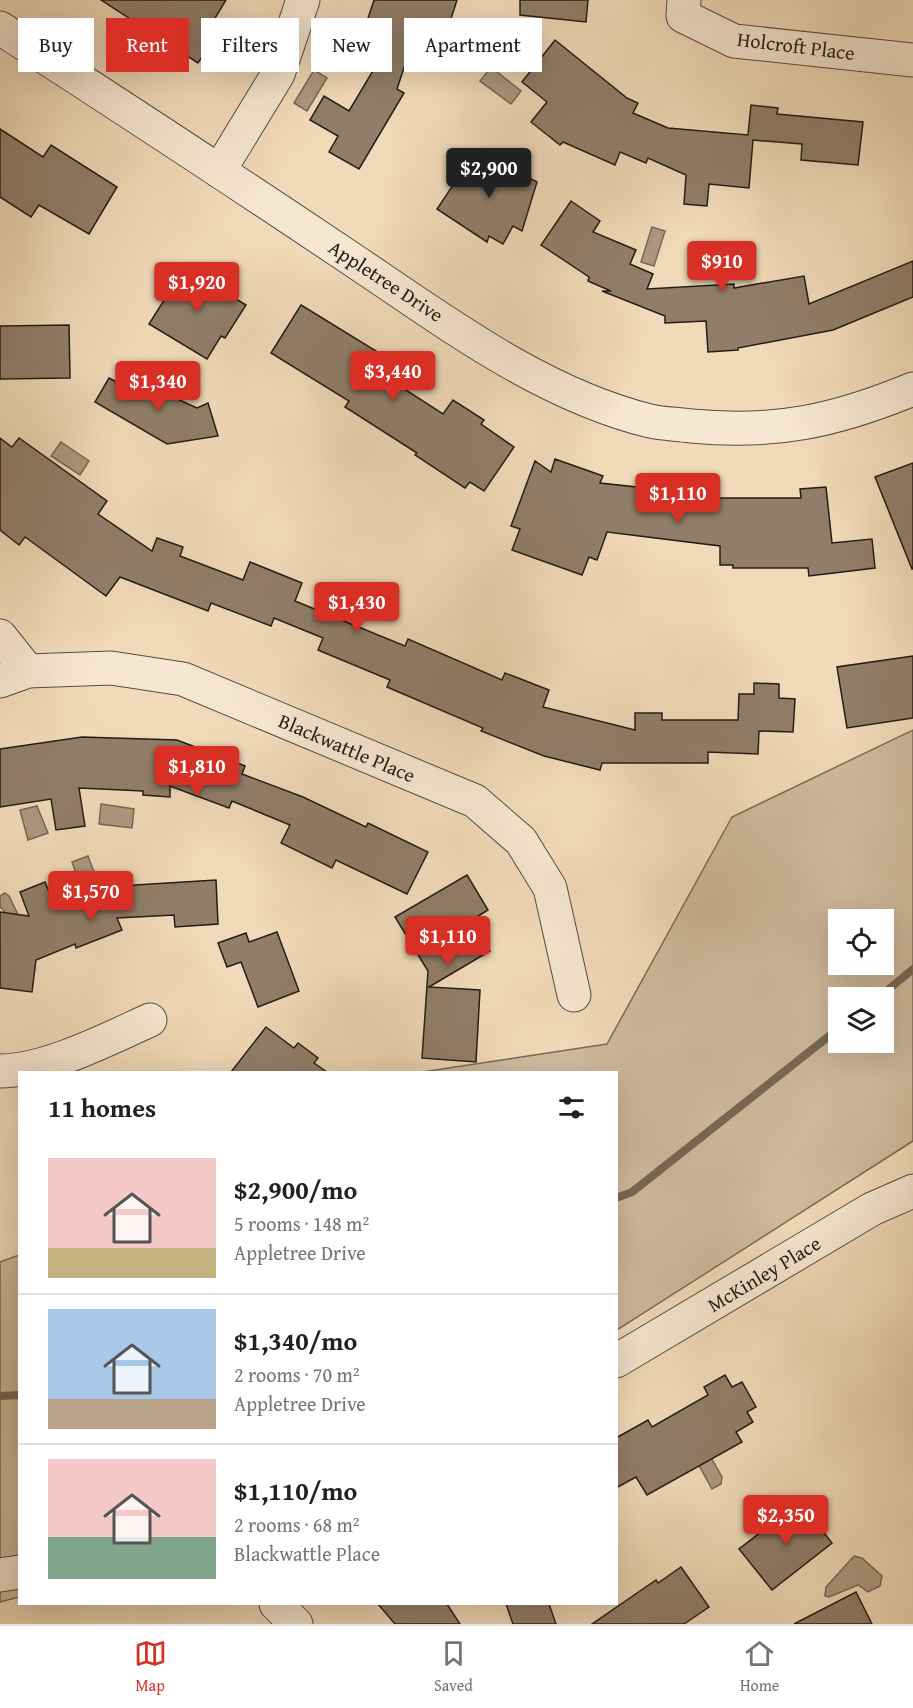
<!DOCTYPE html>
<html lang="en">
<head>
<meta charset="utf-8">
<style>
	:root { --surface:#fff; --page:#f6f6f6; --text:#202124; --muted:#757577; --line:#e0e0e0; --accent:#d93025 }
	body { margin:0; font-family:"Gentium Book Plus",serif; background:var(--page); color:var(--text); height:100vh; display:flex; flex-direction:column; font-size:22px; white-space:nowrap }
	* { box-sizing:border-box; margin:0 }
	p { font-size:20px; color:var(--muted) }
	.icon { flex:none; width:33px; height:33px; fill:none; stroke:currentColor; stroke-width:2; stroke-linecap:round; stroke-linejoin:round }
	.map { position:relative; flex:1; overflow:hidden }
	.side { position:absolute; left:18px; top:1071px; width:600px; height:534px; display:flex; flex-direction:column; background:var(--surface); border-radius:0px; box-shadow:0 6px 24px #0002 }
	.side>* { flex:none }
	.guide { position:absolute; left:18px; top:18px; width:600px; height:54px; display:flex; gap:12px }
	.tools { position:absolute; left:828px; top:909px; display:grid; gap:12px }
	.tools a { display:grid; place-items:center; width:66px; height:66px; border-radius:0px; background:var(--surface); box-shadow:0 6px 24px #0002; font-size:30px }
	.price { position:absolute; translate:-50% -51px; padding:0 14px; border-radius:6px; background:var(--accent); color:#fff; font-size:20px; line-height:39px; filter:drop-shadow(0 2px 3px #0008) }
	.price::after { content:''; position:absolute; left:50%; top:36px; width:18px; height:14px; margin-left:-9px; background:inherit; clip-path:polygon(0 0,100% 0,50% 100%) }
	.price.active { background:#222; color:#fff }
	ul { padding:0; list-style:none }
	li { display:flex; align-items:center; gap:18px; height:150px; padding:0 30px }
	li+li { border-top:2px solid var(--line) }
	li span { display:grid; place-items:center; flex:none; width:168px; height:120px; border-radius:0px; color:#555 }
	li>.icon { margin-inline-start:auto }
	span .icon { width:72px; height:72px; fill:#fffc; stroke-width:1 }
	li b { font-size:26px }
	h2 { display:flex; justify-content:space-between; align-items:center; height:72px; padding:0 30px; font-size:26px }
	.chip { padding:0 21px; border-radius:0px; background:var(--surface); box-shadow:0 6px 24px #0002; font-size:21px; line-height:54px }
	.chip.active { background:var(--accent); color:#fff }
	.menu { display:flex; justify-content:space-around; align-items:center; height:84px; border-top:2px solid var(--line); background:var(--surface); font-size:16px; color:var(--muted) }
	.menu a { display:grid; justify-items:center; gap:3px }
	.menu .active { color:var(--accent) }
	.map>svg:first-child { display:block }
	.green { fill:#ceba9d; stroke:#7a6a58; stroke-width:1.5; fill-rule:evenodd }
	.water { fill:#ac9981; stroke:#766755; stroke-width:1.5 }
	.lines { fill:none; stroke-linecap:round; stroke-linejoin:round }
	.stream { stroke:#766755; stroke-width:8 }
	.building { fill:#907e6a; stroke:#261b14; stroke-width:1.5 }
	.minor-casing { stroke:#594b3d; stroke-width:35 }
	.minor { stroke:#f6e7d2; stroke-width:33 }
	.labels { text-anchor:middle; stroke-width:4.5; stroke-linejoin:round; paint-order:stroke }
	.street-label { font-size:20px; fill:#261b14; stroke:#f6e7d2 }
</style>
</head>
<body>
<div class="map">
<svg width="913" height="1624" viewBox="0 0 913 1624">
	<rect width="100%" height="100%" fill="#f1dab9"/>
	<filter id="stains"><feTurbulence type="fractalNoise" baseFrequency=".00333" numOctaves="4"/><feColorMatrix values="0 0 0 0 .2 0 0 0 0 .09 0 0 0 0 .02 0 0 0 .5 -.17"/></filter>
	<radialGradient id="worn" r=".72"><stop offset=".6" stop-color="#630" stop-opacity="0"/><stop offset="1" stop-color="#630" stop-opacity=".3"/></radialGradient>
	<g class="green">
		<path d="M913,730V1141L617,1330L616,1072H422L607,1044L732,817ZM838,920H884V964H838ZM838,998H884V1042H838Z"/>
		<polygon points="19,1255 19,1597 0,1602 0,1262"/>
	</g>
	<g class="water">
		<polygon points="491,67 521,91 511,104 480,81"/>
		<polygon points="314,70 327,78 307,111 294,103"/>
		<polygon points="652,227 665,231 654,266 641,262"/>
		<polygon points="61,442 89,461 80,475 51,456"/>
		<polygon points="101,804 134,809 132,828 99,824"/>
		<polygon points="37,806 48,833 28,840 20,810"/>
		<polygon points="88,856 101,890 84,896 72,862"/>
		<polygon points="5,893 9,896 25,929 6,922 4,911 0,907 0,896"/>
		<polygon points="709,1454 722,1477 721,1484 712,1489 696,1460"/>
		<polygon points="854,1556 862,1558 882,1576 880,1586 868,1592 858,1585 829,1597 825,1596 826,1587"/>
	</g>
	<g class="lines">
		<g class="stream">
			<polyline points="878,998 913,969"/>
			<polyline points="616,1198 632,1192 838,1029"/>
			<polyline points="0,1396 20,1395"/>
		</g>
	</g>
	<g class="building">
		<polygon points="101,0 226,0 212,23 221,28 198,63"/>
		<polygon points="374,0 457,0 448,28 420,19 397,89 404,93 359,169 329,152 338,136 310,120 324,96 349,111 380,59 357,52"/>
		<polygon points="520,0 588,0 586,22 520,15"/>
		<polygon points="555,40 627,98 638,103 633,113 668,128 748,135 751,105 778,108 777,114 863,122 858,165 801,160 802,144 753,140 749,188 709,184 707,206 684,204 686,175 648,158 646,163 620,152 615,165 563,142 560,145 531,122 547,102 522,82"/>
		<polygon points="0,129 43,157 51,145 117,187 89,234 39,205 31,217 0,197"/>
		<polygon points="476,151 537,182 522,231 513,226 503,244 489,236 487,242 437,209"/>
		<polygon points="571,201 600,221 593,232 636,250 630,264 653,274 647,289 734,284 734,288 804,276 809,304 913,261 913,297 833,330 738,348 738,350 708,352 706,321 665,323 665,316 602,291 611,291 588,281 589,277 541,245"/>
		<polygon points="185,267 246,305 225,338 221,336 207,359 149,324"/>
		<polygon points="301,305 376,351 367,365 443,414 453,400 484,420 481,424 514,447 484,491 470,482 465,488 415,455 417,453 345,407 349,401 271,353"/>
		<polygon points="69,325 70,378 0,379 0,326"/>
		<polygon points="109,378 127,388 154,380 163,384 164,393 197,408 208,403 218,436 167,444 95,402"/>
		<polygon points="0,438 12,447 19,438 107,501 98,514 152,551 157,538 183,547 180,556 243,580 250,562 302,583 295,601 405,646 408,639 502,680 505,673 549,690 543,707 635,730 635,713 662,713 662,720 738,720 739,694 754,694 754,683 779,684 779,698 795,699 793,732 759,731 758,754 708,752 708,763 602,763 600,770 544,756 481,731 483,728 387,687 390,680 318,650 323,638 274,618 271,626 211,603 208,611 120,577 106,596 25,537 19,545 0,530"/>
		<polygon points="555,459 603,476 600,483 702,494 702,498 801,498 800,489 826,487 832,543 872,539 875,568 809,576 808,568 733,568 733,565 720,565 720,546 607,532 597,560 589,557 582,575 512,550 520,529 511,526 535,461 551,472"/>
		<polygon points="913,463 913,569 912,569 875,477"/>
		<polygon points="913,656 913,718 847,728 837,667"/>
		<polygon points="82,737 177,740 245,766 242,774 303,797 366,827 368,823 428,852 407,894 336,860 332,868 281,843 290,825 232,801 229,808 170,786 170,797 143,795 143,791 79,788 85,826 56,830 51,799 0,807 0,749"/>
		<polygon points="467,875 488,910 472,920 490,951 429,987 480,990 476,1062 422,1058 428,971 395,917"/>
		<polygon points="216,880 218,924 175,927 174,915 117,918 122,930 76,948 75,944 36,960 32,992 0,988 0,912 29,916 20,892 45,882 53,901 73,894 78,906 135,885"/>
		<polygon points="277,932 299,991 258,1007 241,962 227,967 218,943 246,933 249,942"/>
		<polygon points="266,1027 294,1048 298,1043 318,1058 314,1063 327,1072 231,1072"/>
		<polygon points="725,1375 732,1387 742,1382 756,1407 747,1412 753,1422 736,1432 742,1442 647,1495 636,1477 616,1488 616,1438 648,1420 652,1427 708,1395 704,1387"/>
		<polygon points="800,1502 832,1543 772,1590 739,1549"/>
		<polygon points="681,1567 709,1607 684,1624 592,1624 656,1580 658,1583"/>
		<polygon points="856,1592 872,1624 794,1624"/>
		<polygon points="378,1604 447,1604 460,1624 395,1624"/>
		<polygon points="506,1604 549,1604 556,1624 513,1624"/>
	</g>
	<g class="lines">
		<defs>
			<g id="minor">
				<polyline points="684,0 683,16 734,41 913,60"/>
				<path d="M0,28C113,101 226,175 338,250C435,314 536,393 650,421C663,424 678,424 691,426C776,434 835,421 913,389"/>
				<polyline points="219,171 278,74 303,0"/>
				<polyline points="0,636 28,671"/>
				<polyline points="0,681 28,671 111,668 183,679 475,801 521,841 550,888 574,995"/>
				<path d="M0,1071C46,1071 108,1039 150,1020"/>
				<polyline points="616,1361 872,1209 913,1191"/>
				<polyline points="0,1575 20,1572"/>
				<polyline points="276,1604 296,1624"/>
			</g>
		</defs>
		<use href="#minor" class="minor-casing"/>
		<use href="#minor" class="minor"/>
	</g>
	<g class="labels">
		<g class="street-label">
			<text transform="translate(796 46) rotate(7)" y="7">Holcroft Place</text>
			<text transform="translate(386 281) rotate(33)" y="7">Appletree Drive</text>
			<text transform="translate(347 748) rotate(23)" y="7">Blackwattle Place</text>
			<text transform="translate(764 1274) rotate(-31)" y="7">McKinley Place</text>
		</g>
	</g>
	<rect width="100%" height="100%" filter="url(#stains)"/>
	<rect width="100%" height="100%" fill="url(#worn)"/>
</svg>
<div class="tools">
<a><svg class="icon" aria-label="locate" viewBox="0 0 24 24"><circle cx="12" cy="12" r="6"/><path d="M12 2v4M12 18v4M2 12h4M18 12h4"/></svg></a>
<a><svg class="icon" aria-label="layers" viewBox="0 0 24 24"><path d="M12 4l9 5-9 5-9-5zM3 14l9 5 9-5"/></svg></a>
</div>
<b class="price active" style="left:489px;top:199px">$2,900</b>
<b class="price" style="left:722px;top:292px">$910</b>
<b class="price" style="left:197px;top:313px">$1,920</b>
<b class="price" style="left:393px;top:402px">$3,440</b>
<b class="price" style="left:158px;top:412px">$1,340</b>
<b class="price" style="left:678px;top:524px">$1,110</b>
<b class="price" style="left:357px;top:633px">$1,430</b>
<b class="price" style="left:197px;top:797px">$1,810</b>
<b class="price" style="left:91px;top:922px">$1,570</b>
<b class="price" style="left:448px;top:967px">$1,110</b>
<b class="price" style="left:786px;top:1546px">$2,350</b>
<div class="guide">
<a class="chip">Buy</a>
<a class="chip active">Rent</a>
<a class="chip">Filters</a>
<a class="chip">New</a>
<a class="chip">Apartment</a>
</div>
<section class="side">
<h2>11 homes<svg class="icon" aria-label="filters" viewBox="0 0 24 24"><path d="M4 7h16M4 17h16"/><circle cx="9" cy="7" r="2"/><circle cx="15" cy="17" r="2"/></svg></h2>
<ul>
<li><span style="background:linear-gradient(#f6c9c9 75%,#c2b280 0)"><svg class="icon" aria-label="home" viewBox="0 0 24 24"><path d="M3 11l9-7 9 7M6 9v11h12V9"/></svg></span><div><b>$2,900/mo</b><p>5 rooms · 148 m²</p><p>Appletree Drive</p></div></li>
<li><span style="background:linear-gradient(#a9c7e8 75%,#b9a48a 0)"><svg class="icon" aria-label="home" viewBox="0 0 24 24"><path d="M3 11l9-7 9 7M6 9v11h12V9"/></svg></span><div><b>$1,340/mo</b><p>2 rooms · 70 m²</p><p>Appletree Drive</p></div></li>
<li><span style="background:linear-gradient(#f6c9c9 65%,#7fa58c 0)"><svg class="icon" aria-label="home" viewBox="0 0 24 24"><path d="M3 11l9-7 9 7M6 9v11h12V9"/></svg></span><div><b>$1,110/mo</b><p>2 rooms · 68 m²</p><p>Blackwattle Place</p></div></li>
</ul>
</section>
</div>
<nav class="menu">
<a class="active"><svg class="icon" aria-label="map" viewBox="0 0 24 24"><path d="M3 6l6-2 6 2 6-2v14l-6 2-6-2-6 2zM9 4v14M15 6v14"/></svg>Map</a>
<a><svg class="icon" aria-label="saved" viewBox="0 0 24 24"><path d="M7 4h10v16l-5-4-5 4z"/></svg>Saved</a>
<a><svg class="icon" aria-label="home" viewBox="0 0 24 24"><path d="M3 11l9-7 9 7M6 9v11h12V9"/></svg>Home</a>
</nav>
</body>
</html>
